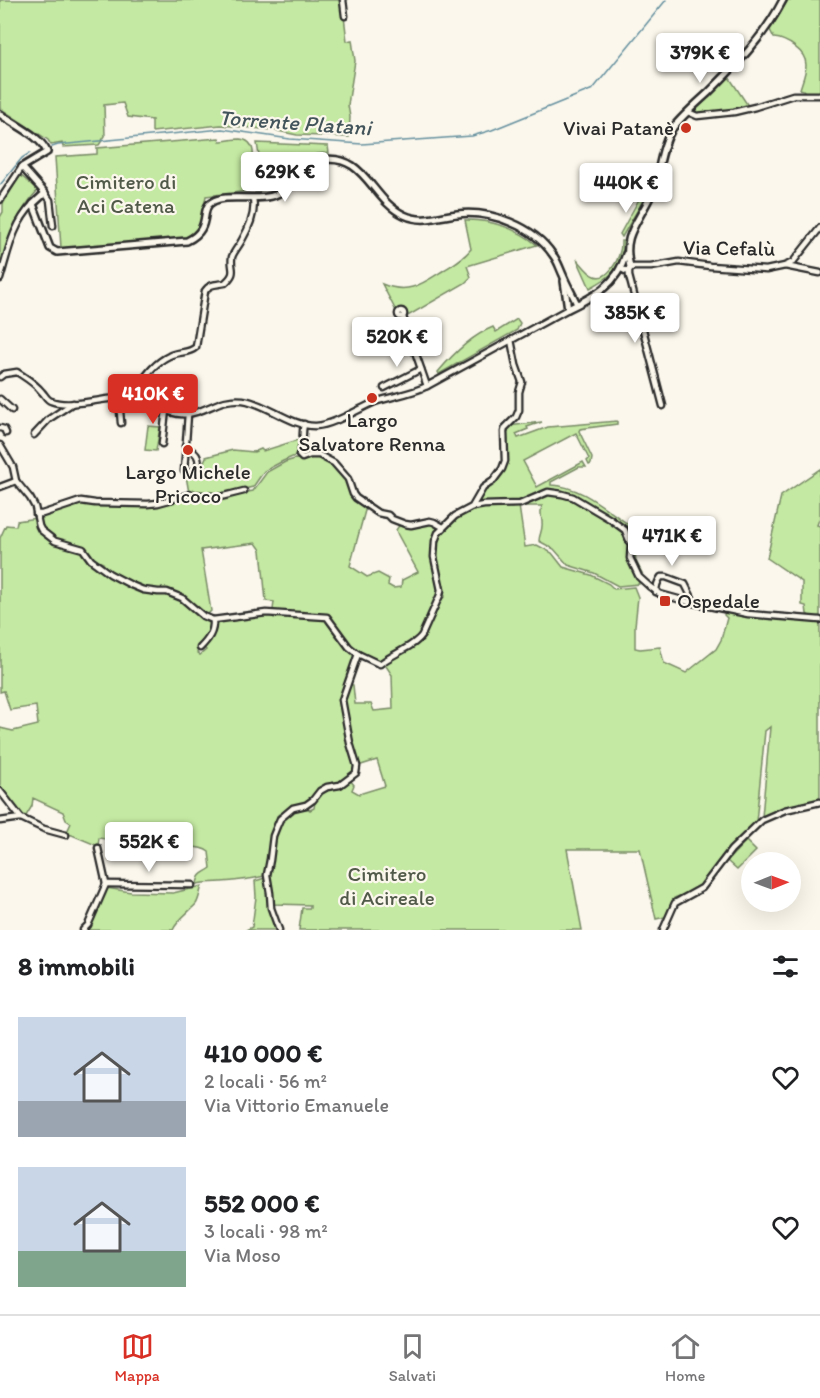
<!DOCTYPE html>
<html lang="it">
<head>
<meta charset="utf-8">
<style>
	:root { --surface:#fff; --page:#f6f6f6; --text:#202124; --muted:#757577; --line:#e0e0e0; --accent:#d93025 }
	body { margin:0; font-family:Itim,sans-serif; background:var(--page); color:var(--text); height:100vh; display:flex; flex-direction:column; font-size:22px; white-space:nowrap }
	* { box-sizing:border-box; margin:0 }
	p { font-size:20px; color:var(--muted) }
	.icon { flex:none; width:33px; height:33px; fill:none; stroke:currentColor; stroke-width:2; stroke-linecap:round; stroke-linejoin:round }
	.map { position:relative; height:930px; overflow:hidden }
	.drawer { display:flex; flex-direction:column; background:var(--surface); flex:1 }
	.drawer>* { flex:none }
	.needle { width:39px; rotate:89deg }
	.buttons { position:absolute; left:741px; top:852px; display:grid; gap:12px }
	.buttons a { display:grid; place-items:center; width:60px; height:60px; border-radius:50%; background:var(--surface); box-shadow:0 6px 24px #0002; font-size:30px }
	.price { position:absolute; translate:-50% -51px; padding:0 14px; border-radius:6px; background:#fff; color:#222; font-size:20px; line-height:39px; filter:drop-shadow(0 2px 3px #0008) }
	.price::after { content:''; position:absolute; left:50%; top:36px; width:18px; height:14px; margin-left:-9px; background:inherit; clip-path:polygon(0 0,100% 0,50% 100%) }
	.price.selected { background:var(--accent); color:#fff }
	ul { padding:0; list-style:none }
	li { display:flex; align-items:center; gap:18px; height:150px; padding:0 18px }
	li span { display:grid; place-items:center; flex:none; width:168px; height:120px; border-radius:0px; color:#555 }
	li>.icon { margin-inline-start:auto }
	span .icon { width:72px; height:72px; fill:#fffc; stroke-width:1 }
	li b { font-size:26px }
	h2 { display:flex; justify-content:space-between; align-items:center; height:72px; padding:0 18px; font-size:26px }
	.tab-bar { display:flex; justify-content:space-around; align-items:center; height:84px; border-top:2px solid var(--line); background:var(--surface); font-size:16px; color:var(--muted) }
	.tab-bar a { display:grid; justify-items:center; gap:3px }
	.tab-bar .selected { color:var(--accent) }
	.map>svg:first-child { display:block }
	.green { fill:#c4e9a2; stroke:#788a66; stroke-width:1.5 }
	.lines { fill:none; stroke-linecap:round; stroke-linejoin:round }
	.stream { stroke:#65909f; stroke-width:1.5 }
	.minor-casing { stroke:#2b2b2b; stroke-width:9 }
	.tertiary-casing { stroke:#2b2b2b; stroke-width:10 }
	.minor { stroke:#fbf7ec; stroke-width:4.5 }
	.tertiary { stroke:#fbf7ec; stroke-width:5 }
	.poi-dot { fill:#c8321e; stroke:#fbf7ec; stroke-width:2 }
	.labels { text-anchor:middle; stroke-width:4.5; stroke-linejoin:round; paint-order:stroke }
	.poi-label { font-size:21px; fill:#2b2b2b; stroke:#fbf7ec }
	.park-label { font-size:21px; fill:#515a49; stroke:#fbf7ec }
	.street-label { font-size:21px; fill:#2b2b2b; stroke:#fbf7ec }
	.water-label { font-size:22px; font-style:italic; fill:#43555b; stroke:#fbf7ec }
</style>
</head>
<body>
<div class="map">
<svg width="820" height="930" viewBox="0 0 820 930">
	<rect width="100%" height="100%" fill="#fbf7ec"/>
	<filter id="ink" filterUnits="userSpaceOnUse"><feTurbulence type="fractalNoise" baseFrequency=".0167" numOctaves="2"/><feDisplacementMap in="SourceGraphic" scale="12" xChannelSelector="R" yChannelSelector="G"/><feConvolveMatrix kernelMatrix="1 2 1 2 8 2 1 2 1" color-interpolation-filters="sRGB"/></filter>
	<g filter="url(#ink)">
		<g class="green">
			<polygon points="0,0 342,0 347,41 352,40 355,61 348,105 350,117 349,137 297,135 273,130 221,125 152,132 152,120 128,117 123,103 104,105 105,136 99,145 63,147 62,143 51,145 48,140 0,108"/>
			<path d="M788,0H820V94L806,93L803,90L800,89C802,82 806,73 806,65C806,51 786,39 774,38L770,30Z"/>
			<polygon points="729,77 749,107 740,110 698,115 694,111"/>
			<path d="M219,138L220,141C226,141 233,139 240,139C264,141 248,175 249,191L206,196C202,214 204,229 184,238L61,248L55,157L97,154V148Z"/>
			<path d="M257,143L328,146L329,153C314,153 300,158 290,169C286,174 284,181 279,185C273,190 263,190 256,191L255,183L260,162Z"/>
			<path d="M20,175L38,190C17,212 8,241 0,269V217L3,212V204Z"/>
			<polygon points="647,180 651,180 648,192 622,237 620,234 643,192"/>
			<path d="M465,220C490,219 518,229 537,245L467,266L471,277L465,283L406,317L407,313L404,308H399L396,311L382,284C409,295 422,284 444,270C455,263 463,259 471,249Z"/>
			<path d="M621,241H623C624,268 612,276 590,288L577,259C582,264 588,274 595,276C607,281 618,261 620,251C621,248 621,245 621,241Z"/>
			<path d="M517,319L520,323L517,330L439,374L438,372C453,354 471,336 493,327L496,332Z"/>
			<path d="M617,421V424L580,429L579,431L592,458L591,464L589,465L587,461L589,459L576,433L523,461L537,487L583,462L586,467H579L551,482V485C581,486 604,508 628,524L633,531L636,561L642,573L639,572L634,562L623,526L586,502L574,496L553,491L519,503L487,502L476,504L484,489L503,469L505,432L508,426L542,422L527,427L528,429L516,434L518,438L548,427Z"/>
			<polygon points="148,426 160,427 156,451 145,450"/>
			<path d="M301,439L302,444L297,455L283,461L264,471L253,487L218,495L189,493L186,476C199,473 201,469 206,457L233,450L254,452L261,449L263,451Z"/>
			<path d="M311,457L321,458L333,464L345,478L350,489L366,507L350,566L367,577L378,573L389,579L388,585L393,588L401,587L402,580L418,572L398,535L396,530L400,524L411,527L430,523L439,528L434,541L439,592L430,615H428C425,622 423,633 418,638C407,648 391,652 379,662L350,646L338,628L328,616L281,613L279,611L273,610L274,602L266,601L261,550L256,543L201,550L211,611L208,614L204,615C193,605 184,594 170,590C165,588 161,590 156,590C143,590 108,574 103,563C89,559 90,551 79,545C72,542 77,545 69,544C65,543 59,540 55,539V537C45,533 41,527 39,517L78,503L137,504L192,496L212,498H219L224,500L229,499L232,495L253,491L267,472L285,462L295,459L305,460Z"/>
			<polygon points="820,469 820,517 817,525 820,526 820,618 810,616 807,614 806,606 802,605 802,582 767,558 781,496"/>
			<path d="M549,494C557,495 564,496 572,499C582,503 617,523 623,531C630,540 626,549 628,558C630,568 638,574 639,584L618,586L594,573L568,565L554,549L539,541C539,535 542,532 542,526C543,519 539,514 542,506H522Z"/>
			<path d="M510,506L511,508L519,506L525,547L537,545L552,553L563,567L591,575L609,584L614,589L634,587L638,597L635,626V648L640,649L660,647L664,663L686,673L716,649L721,640L727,618L724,615L725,612L747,617L786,619L820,623V798C800,803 779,807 762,817L770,727L765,731L756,822L730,848L701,884L692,891L674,898L665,917L656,919L640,849H567L582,930H299L302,908H310V905L274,904L272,902L269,876L275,837L281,821L297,808L306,807L310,810L314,808C316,791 325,792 337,788C342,786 346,783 350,780L354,785L352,790L359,794L385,786L377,760L358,766L351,742L345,699L350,684L353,685L355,704H371L374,711L393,709L392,675L384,663L420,642L424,636L440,601L445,596C441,588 440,578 438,569C436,559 434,550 437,540C442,524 466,510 481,507C490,505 500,506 510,506Z"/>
			<path d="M36,518L37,526L40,532L80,549L109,575L136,590L142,592L166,593L179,598L200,616L210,622C212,635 199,641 197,653L200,655L206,650L203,647L211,639L218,620L244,619L267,615H271L274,618L280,617L327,619L347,648L355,656L341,699L356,771L337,785L326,786L312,799L305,803L295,805L282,815L279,814L277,816L278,820L265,876C250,879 236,881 221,882C213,883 205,882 197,884C199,872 203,874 211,868L209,852C197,842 162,850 146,852L143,840L149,834V826H137V823L135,821L125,830L119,832L118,841L99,838L98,846L72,835L66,834L71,823L66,820L63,812L33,798L32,806L26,816H21L0,787V728L13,731L38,725L36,706L10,710L4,691L0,692V538L6,525L16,526L17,521Z"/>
			<polygon points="746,841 756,851 737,870 727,861"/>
			<path d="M265,878H266C269,896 268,913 277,930H246L252,927L256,897L255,881Z"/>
			<path d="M202,886C200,891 199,900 196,904C188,913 178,919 173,930H87L106,888L131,892L173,893Z"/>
		</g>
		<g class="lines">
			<g class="stream">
				<polyline points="52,147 58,145 222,129 290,139 362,144 472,136 492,130 593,89 666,0"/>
				<polyline points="0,185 22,158 30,153"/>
			</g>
			<defs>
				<g id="minor">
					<polyline points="343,0 345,16"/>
					<polyline points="688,112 697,116 734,112 755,107 793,95 820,95"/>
					<polyline points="45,193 50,200 53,226"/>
					<polyline points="0,200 22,167"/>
					<polyline points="785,266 793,262 820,228"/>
					<polyline points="630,269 633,267 651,267 679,262 710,266 766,270 785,266 820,273"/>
					<polyline points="629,270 629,276 663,406"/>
					<path d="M0,279C8,252 13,224 33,204"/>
					<circle cx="401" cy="314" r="3"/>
					<polyline points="403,317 427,386"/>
					<path d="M0,377L4,374L17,372C26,378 35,383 42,392C45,395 47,400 51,401C71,409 107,396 129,398C147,400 169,416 186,414C206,413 219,397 243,400C266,403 292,427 316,426C333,425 359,409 375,402C392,396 411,394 427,386L568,309"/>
					<polyline points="384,388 421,369"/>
					<path d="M129,398C142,383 150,365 169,356C178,351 189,354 196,347L205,291C210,283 217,285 225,283C238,271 230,270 232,257C234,251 239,246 242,240C249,228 256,213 253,199"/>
					<polyline points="0,399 12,410"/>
					<polyline points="119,399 121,423"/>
					<path d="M304,424C301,437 305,442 299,455L302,458L310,455H319L334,463L348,479L353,494L356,498L378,513L388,515L392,519L405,524L411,525L430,521L434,522L443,527"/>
					<polyline points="0,428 4,429 6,433"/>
					<polyline points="34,435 49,419 73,403"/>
					<polyline points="162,444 166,410"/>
					<polyline points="0,445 13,467 16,481"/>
					<path d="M185,446C195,452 202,457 197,469L189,473L184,471L188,414"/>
					<path d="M16,481L30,498L35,507L39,526L41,530L55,541L83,549L91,560L110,574L131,585L143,590L158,592H167L182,598L203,616L213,620L266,613L327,617L349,647L358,654L377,663L380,664C392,654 414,647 422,635L440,595L441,590L434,557L435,541L438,533L455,516L472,507L483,488L493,481L502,469L505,461L504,432L505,428L516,417L519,410V392L522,382L516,365L511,340"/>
					<polyline points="0,487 16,481"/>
					<polyline points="473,507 484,505 520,504 548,492 562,494 573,497 610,519 625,530 631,545 630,558 639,577 649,586 660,594 689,602 748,614 820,620"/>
					<polyline points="36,514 42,514 81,501 95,503 148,504 158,503 191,494 220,497 244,491"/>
					<path d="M656,592C656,587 658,581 661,577H666L685,584L694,602"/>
					<path d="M200,648C208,640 214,632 213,620"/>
					<polyline points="0,791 21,818 44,829 66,835"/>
					<polyline points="0,821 21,818"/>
					<polyline points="106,884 192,885"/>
					<polyline points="83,930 88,925 106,884 98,848"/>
					<polyline points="279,930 271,908 270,893 267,875 270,860 273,836 277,826 280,819 293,808 306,805 313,800 320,791 327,787 340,785 356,773 357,766 350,743 342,700 358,654"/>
					<polyline points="663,930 675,903 702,888 731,850 762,820 785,810 820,802"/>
				</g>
				<g id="tertiary">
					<path d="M0,114C14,125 40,135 47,152L22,167L45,193L33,204L50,248L57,252L187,241C213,229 199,209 212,202C226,193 257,202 275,195C293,189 295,165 321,160C365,152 371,200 404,215C424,224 437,216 457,214C490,210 534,226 553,255C558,261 560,269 563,275C567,285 573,295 577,304"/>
					<path d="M621,267L622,269L626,271L629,270L630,267C622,237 636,225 649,199C660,178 659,150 672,129C682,116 696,104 708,93C737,64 764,37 783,0"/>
					<path d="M564,281L568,309C595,296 617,285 626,254"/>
				</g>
			</defs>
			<use href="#minor" class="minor-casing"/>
			<use href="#tertiary" class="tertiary-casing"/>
			<use href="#minor" class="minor"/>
			<use href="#tertiary" class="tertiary"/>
		</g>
	</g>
	<g class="poi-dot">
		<circle cx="686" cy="128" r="6"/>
		<circle cx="372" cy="398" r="6"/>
		<circle cx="188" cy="450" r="6"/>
		<rect x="659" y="595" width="12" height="12" rx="3"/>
	</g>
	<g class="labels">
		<g class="poi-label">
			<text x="674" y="135" text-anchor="end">Vivai Patanè</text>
			<text x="372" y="427">Largo<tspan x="372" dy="24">Salvatore Renna</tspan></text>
			<text x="188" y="479">Largo Michele<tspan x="188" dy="24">Pricoco</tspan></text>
			<text x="677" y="608" text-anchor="start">Ospedale</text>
		</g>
		<g class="park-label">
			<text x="126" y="189">Cimitero di<tspan x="126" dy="24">Aci Catena</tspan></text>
			<text x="387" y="881">Cimitero<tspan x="387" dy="24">di Acireale</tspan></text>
		</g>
		<g class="street-label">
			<text transform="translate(729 248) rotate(1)" y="7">Via Cefalù</text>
		</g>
		<g class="water-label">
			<text transform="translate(295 122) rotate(4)" y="8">Torrente Platani</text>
		</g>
	</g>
</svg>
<div class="buttons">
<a><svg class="needle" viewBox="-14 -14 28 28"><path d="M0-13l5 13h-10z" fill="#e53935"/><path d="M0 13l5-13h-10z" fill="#757577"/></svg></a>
</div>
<b class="price" style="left:700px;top:84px">379K €</b>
<b class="price" style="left:285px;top:203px">629K €</b>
<b class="price" style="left:626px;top:214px">440K €</b>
<b class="price" style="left:635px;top:344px">385K €</b>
<b class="price" style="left:397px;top:368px">520K €</b>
<b class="price selected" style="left:153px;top:425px">410K €</b>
<b class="price" style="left:672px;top:567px">471K €</b>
<b class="price" style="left:149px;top:873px">552K €</b>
</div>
<section class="drawer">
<h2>8 immobili<svg class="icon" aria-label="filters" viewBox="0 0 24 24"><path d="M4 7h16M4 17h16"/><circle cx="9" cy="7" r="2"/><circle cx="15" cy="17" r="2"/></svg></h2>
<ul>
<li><span style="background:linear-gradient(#c9d6e8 70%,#9aa5b1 0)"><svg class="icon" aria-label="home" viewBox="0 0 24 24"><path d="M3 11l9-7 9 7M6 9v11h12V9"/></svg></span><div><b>410 000 €</b><p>2 locali · 56 m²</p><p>Via Vittorio Emanuele</p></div><svg class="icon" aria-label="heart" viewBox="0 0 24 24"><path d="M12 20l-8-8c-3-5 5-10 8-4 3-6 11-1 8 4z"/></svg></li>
<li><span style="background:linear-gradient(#c9d6e8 70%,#7fa58c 0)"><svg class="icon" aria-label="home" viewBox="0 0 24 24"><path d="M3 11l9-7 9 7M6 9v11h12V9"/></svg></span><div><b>552 000 €</b><p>3 locali · 98 m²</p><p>Via Moso</p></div><svg class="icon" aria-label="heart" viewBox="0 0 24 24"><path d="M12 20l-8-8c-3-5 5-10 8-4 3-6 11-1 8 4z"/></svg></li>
</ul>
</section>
<nav class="tab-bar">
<a class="selected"><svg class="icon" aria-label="map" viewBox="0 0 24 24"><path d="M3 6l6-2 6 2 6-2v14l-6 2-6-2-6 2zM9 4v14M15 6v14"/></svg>Mappa</a>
<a><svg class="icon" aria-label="saved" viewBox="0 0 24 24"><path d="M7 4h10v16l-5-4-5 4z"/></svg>Salvati</a>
<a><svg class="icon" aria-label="home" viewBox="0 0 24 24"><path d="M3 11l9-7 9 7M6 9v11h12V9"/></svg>Home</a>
</nav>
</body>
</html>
